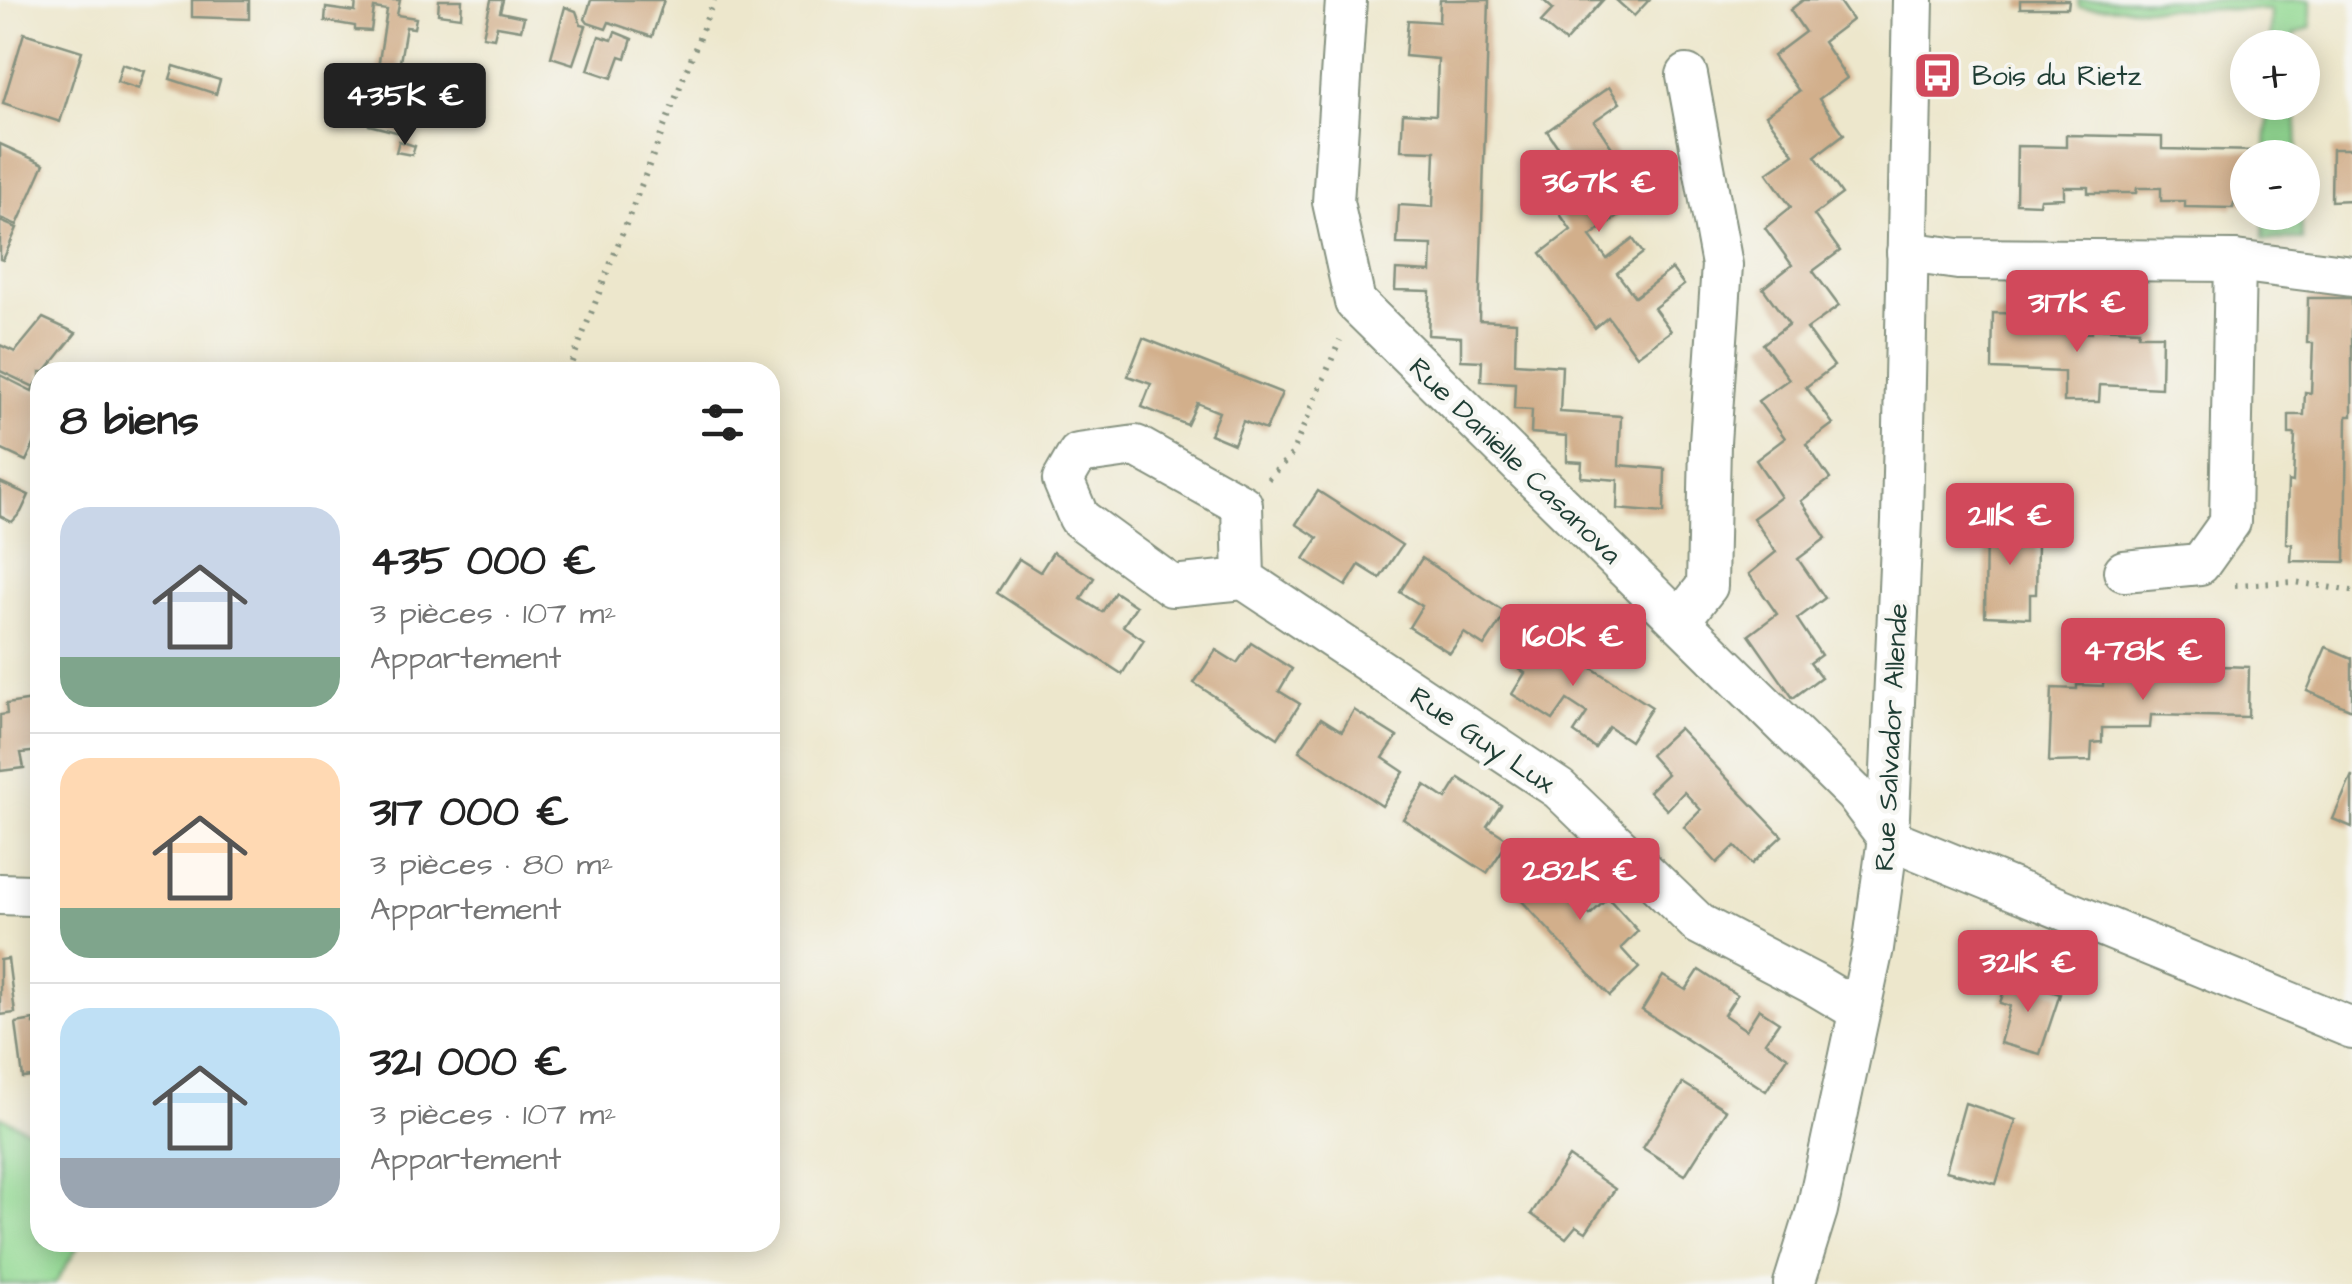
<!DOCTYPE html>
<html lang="fr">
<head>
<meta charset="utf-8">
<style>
	:root { --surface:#fff; --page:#f6f6f6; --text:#222; --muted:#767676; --line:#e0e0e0; --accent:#d1495b }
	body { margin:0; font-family:"Architects Daughter",sans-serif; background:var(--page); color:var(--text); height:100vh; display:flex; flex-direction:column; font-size:38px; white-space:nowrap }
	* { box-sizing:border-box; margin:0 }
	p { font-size:32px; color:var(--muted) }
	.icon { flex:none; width:55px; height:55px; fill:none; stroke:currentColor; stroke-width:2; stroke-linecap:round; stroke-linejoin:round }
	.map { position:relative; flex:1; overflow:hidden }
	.drawer { position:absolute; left:30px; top:362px; width:750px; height:890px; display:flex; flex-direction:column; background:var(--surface); border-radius:30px; box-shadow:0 5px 25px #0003 }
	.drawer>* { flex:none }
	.fabs { position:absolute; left:2230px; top:30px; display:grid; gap:20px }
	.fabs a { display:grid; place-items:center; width:90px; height:90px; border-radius:50%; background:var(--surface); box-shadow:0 5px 25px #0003; font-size:50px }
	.price { position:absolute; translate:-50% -85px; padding:0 22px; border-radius:10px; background:var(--accent); color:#fff; font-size:32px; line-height:65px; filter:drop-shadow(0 2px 5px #0008) }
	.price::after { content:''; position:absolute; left:50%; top:60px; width:30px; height:22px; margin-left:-15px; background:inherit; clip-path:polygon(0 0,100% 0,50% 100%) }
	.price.on { background:#222; color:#fff }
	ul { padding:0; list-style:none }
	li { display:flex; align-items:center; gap:30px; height:250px; padding:0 30px }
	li+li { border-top:2px solid var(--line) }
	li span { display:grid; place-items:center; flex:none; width:280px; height:200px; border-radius:30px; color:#555 }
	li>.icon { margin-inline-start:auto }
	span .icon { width:120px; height:120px; fill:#fffc; stroke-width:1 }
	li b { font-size:42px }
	h2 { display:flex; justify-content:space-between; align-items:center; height:120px; padding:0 30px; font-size:42px }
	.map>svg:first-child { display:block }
	.green { fill:#93d993; stroke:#598b64; stroke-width:2.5 }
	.building { fill:#d2af8b }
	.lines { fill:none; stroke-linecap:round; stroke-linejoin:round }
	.minor-casing { stroke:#869280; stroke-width:44 }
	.path { stroke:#869280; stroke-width:6; stroke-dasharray:2.5 8; stroke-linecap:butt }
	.minor { stroke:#fff; stroke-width:40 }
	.labels { text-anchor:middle; stroke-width:9; stroke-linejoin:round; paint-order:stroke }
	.poi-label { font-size:28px; fill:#1f3d34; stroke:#f6f6f2; text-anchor:start }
	.street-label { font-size:28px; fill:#1f3d34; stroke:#f6f6f2 }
</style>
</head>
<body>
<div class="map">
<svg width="2352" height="1284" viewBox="0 0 2352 1284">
	<rect width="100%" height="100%" fill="#f6f6f2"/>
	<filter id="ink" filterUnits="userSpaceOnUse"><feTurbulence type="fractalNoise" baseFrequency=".01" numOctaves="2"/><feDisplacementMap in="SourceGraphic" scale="20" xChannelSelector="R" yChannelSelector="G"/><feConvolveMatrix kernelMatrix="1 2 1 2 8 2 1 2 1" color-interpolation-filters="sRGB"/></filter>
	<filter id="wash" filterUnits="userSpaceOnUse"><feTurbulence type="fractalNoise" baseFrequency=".0048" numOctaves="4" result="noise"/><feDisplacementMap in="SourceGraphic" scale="40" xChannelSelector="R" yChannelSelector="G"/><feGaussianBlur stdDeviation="2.25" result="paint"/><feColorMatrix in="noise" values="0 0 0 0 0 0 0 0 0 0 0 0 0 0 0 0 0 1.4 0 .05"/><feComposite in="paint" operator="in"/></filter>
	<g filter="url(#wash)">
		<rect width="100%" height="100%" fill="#ede7cc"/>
		<g class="green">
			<polygon points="2078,0 2311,0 2311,27 2294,34 2294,47 2270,47 2271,10 2079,7"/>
			<polygon points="2268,103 2296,103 2298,157 2266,157"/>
			<polygon points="2264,213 2301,213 2302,240 2263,239"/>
			<polygon points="0,1116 40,1136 40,1242 80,1243 55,1284 0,1284"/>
		</g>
		<g id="blocks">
			<g class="building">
				<polygon points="192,0 249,0 249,19 192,17"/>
				<polygon points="356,0 400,0 397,15 416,18 414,28 406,27 392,108 409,112 404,134 369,125 387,10 374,8 371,31 355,30 355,26 325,21 326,8 355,12"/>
				<polygon points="439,0 462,0 461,17 438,14"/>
				<polygon points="491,0 503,0 500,12 524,17 521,30 497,26 494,38 483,36"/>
				<polygon points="591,0 664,0 652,37 609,22 606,29 588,23 585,19"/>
				<polygon points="1440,0 1489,0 1479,320 1516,322 1515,363 1562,366 1560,412 1621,416 1619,465 1665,469 1664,513 1617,509 1618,480 1581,477 1582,462 1567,461 1567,436 1531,433 1532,410 1514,409 1515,383 1481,381 1482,361 1461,360 1461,337 1428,335 1430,291 1395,290 1396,270 1431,272 1432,245 1397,244 1399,205 1433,207 1435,151 1401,150 1403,113 1436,115 1438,59 1405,56 1408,20 1439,22"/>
				<polygon points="1543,0 1603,0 1565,42 1541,22 1553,9"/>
				<polygon points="1616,0 1649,0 1634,16"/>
				<polygon points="1803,0 1838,0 1852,20 1823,42 1847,78 1819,99 1844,134 1815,156 1842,194 1814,215 1840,251 1813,271 1839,306 1807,329 1834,366 1806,387 1833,424 1806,444 1830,479 1801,501 1826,538 1798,559 1825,598 1797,619 1821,655 1810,663 1821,677 1793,698 1749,635 1777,614 1749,574 1776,552 1753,518 1781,497 1756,460 1785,438 1758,401 1789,379 1763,344 1789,324 1763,288 1792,265 1765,228 1791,207 1767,173 1794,154 1766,115 1799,91 1773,56 1805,32 1790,10"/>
				<polygon points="2020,0 2069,0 2068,8 2020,8"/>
				<polygon points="565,7 576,11 581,25 586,26 573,64 551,57"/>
				<polygon points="615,32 632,39 626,58 620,56 612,78 588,70 599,36 612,40"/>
				<polygon points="24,33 82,51 60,122 3,103"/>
				<polygon points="122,64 145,71 139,89 117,82"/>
				<polygon points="174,66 220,80 216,94 170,79"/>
				<polygon points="1609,87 1620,103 1594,121 1619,158 1591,178 1618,216 1590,236 1607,259 1633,239 1643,253 1617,273 1635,297 1672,269 1684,285 1654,308 1671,331 1637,356 1608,317 1595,328 1541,253 1571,230 1543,190 1573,169 1547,131"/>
				<polygon points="2066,135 2162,137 2162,149 2259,151 2259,158 2248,158 2248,203 2234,203 2233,208 2185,207 2185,201 2161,201 2161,188 2137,188 2136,193 2088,193 2088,187 2064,187 2064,198 2040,199 2039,204 2016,203 2017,146 2066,147"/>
				<polygon points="399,141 415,146 412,155 396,152"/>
				<polygon points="0,144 44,164 17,225 0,218"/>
				<polygon points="2332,149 2352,149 2352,200 2331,201"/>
				<polygon points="0,221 17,228 3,260 0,259"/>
				<polygon points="2308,298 2352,298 2352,416 2347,416 2345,562 2291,561 2292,544 2286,543 2288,481 2293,482 2295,434 2289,434 2289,415 2304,415 2305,392 2311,393 2313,343 2307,343"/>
				<polygon points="1993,313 2038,314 2038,321 2065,322 2065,332 2092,333 2092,328 2139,330 2138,335 2162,335 2161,388 2100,385 2099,402 2064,402 2064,372 1992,369"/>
				<polygon points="43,318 76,333 45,372 40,372 40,379 34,387 0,371 0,345 15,352"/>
				<polygon points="1143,338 1282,393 1266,430 1243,421 1234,444 1210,434 1219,412 1197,403 1187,425 1142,407 1151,384 1128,376"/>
				<polygon points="0,375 32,391 33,388 40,392 40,432 26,461 0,449"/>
				<polygon points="0,482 29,495 21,512 12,522 0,516"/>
				<polygon points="1318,491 1402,545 1380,578 1359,565 1346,586 1304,559 1318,538 1296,524"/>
				<polygon points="1986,519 2032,521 2032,544 2037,544 2036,594 2030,594 2030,618 1985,616"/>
				<polygon points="1053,552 1094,578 1081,599 1102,612 1115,592 1136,606 1123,626 1144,640 1122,674 997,593 1019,559 1040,572"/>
				<polygon points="1422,558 1506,613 1484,646 1464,633 1450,653 1409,627 1422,606 1400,592"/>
				<polygon points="1527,626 1652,707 1630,741 1609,727 1595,748 1574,733 1587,713 1567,700 1553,720 1512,694 1525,673 1505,659"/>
				<polygon points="1251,643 1292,669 1279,691 1300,704 1278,738 1194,683 1216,650 1237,663"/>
				<polygon points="2326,647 2352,658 2352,710 2307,691"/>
				<polygon points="2177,660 2222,661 2222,666 2249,667 2248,717 2151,715 2150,728 2102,728 2102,742 2092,743 2091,761 2049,762 2052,688 2077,689 2077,685 2103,686 2104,671 2127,672 2127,676 2152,678 2152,664 2177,665"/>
				<polygon points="40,699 40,751 21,753 24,768 0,771 0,715 7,714 6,704"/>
				<polygon points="1354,710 1397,737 1383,758 1404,772 1382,806 1299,751 1321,718 1342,731"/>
				<polygon points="1679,728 1782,836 1752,864 1735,846 1717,863 1684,827 1701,810 1684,792 1667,810 1649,791 1667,774 1650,755"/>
				<polygon points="2352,775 2352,827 2333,819"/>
				<polygon points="1459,778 1501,805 1487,826 1509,840 1487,873 1403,819 1425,785 1446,799"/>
				<polygon points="1538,859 1557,879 1574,862 1590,879 1572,896 1590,915 1608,898 1638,931 1621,948 1639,968 1610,996 1508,886"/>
				<polygon points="8,959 15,1013 0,1015 0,960"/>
				<polygon points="1699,970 1737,995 1724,1015 1746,1030 1759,1009 1779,1022 1765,1042 1788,1057 1766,1091 1642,1010 1663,976 1686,990"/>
				<polygon points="2008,978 2060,994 2040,1054 2000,1043 2010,1006 2000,1003"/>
				<polygon points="34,1020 34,1024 40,1023 40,1076 23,1078 16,1023"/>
				<polygon points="1683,1083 1726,1110 1685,1175 1643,1148"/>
				<polygon points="1965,1103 2016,1120 1996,1184 1946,1171"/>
				<polygon points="1569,1157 1615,1189 1586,1232 1576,1226 1566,1238 1531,1214"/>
			</g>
		</g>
	</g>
	<g filter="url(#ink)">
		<use href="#blocks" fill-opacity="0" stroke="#869280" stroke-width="2.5"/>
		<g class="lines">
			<defs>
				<g id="minor">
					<polyline points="1346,0 1333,202 1355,302 1855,794 1888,838 2352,1028"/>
					<polyline points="1907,252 1958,259 2235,261 2352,276"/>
					<polyline points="2124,571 2200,564 2230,522 2235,261"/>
					<polyline points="1244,579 1172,586 1079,518 1063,480 1078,454 1136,446 1242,505 1244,579 1559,789 1699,924 1812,983 1859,1011"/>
					<polyline points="1680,620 1707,586 1710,443 1722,265 1687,75"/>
					<polyline points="0,894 31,895"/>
					<polyline points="1794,1284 1817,1210 1873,948 1888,838 1902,521 1913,0"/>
				</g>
			</defs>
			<use href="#minor" class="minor-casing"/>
			<g class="path">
				<polyline points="568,372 714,0"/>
				<polyline points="1268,479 1292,454 1340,340"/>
				<polyline points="2235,585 2295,582 2352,591"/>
			</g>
			<use href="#minor" class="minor"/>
		</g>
	</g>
	<defs>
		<symbol id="bus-square" viewBox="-11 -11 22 22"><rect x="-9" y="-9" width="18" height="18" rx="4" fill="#d1495b" stroke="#f6f6f2"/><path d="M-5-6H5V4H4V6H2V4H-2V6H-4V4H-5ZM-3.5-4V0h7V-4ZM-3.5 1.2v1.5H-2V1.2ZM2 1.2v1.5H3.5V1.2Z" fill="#fff"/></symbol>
	</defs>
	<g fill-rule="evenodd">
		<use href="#bus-square" x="1910" y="48" width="55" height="55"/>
	</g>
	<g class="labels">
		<g class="poi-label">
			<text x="1972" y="85">Bois du Rietz</text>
		</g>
		<g class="street-label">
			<text transform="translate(1516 460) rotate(44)" y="10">Rue Danielle Casanova</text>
			<text transform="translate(1890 737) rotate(-87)" y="10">Rue Salvador Allende</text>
			<text transform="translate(1483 739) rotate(34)" y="10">Rue Guy Lux</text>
		</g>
	</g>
</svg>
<div class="fabs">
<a>+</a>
<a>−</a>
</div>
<b class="price on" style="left:405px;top:148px">435K €</b>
<b class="price" style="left:1599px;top:235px">367K €</b>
<b class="price" style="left:2077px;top:355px">317K €</b>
<b class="price" style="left:2010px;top:568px">211K €</b>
<b class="price" style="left:1573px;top:689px">160K €</b>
<b class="price" style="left:2143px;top:703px">478K €</b>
<b class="price" style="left:1580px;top:923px">282K €</b>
<b class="price" style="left:2028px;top:1015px">321K €</b>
<section class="drawer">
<h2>8 biens<svg class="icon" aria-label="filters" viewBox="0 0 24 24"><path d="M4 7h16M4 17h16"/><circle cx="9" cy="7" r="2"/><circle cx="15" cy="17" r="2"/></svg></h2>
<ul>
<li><span style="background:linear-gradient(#c9d6e8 75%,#7fa58c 0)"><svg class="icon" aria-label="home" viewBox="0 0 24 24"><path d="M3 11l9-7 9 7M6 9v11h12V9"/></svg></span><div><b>435 000 €</b><p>3 pièces · 107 m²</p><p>Appartement</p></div></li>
<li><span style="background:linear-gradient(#ffd9b3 75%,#7fa58c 0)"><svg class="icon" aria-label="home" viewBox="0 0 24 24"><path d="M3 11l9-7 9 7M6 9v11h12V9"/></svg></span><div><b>317 000 €</b><p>3 pièces · 80 m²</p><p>Appartement</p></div></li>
<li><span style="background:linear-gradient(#bfe0f5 75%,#9aa5b1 0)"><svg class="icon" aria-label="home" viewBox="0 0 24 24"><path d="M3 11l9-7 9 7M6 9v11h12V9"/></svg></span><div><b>321 000 €</b><p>3 pièces · 107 m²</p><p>Appartement</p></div></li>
</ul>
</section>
</div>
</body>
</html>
